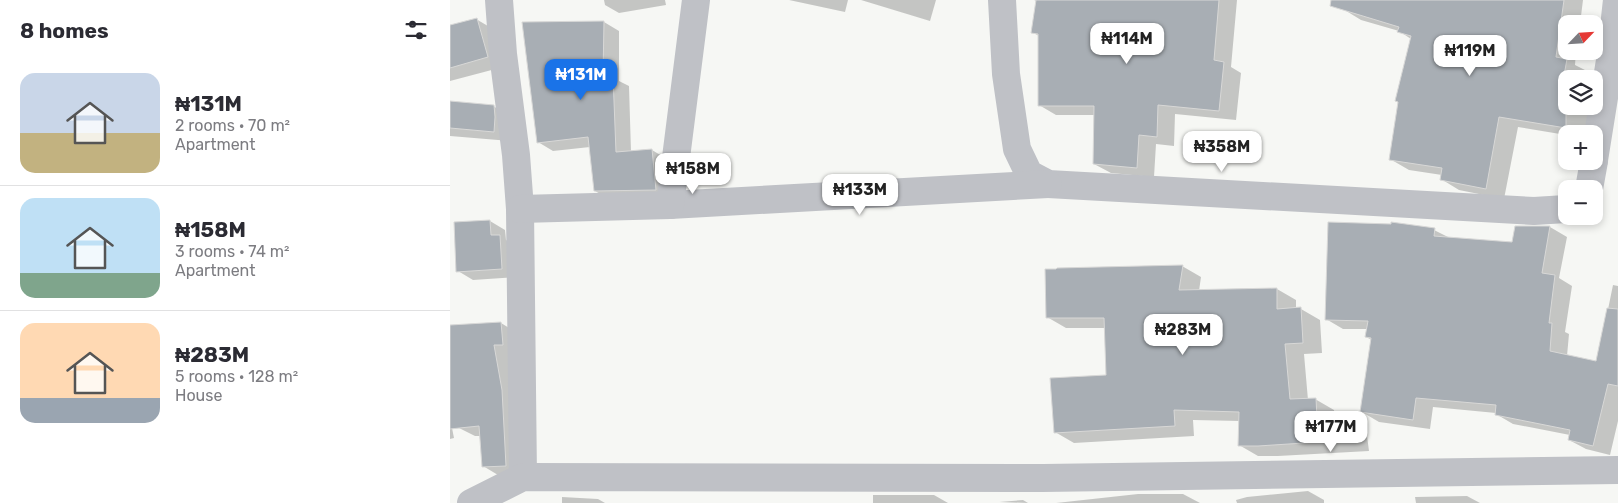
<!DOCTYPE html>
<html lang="en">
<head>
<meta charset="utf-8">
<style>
	:root { --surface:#fff; --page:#f7f7f7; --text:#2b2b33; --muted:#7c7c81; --line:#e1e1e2; --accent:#1a73e8 }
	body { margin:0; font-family:Rubik,sans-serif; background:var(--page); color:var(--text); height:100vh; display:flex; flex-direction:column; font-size:19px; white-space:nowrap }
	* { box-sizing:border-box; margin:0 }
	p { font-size:16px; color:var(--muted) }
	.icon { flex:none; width:28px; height:28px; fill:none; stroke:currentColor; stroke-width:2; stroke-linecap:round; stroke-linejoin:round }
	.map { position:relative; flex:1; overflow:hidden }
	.drawer { display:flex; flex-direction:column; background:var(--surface); width:450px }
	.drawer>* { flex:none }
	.needle { width:32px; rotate:65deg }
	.tools { position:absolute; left:1108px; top:15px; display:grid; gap:10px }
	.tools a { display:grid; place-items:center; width:45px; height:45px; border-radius:10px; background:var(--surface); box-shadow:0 2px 8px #0003; font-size:25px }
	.price { position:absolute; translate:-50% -42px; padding:0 11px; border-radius:10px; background:#fff; color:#222; font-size:16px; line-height:32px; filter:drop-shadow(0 1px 2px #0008) }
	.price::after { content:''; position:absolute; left:50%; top:30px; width:15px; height:11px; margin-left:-8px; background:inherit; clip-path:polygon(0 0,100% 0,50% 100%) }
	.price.current { background:var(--accent); color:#fff }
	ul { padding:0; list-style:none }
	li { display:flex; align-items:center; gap:15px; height:125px; padding:0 20px }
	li+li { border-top:1px solid var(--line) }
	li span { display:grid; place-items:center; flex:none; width:140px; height:100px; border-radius:15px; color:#555 }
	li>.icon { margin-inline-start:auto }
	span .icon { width:60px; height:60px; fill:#fffc; stroke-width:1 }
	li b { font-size:21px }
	h2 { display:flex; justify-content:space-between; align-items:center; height:60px; padding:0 20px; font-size:21px }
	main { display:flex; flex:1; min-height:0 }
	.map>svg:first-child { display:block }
	.shadow { fill:#0003 }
	.building { fill:#a8aeb4; stroke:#d8d8d7 }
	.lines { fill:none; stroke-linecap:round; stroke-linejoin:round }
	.minor { stroke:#bfc1c6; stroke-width:28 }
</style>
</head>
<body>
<main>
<section class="drawer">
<h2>8 homes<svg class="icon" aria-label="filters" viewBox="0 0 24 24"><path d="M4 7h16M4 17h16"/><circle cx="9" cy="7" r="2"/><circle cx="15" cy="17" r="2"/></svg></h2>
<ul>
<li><span style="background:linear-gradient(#c9d6e8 60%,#c2b280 0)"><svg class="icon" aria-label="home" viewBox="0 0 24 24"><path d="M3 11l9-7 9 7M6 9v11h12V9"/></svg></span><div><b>₦131M</b><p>2 rooms · 70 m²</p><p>Apartment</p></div></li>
<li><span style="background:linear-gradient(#bfe0f5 75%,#7fa58c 0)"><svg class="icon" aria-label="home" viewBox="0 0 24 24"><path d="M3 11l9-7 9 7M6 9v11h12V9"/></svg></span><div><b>₦158M</b><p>3 rooms · 74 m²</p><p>Apartment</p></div></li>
<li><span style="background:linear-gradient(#ffd9b3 75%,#9aa5b1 0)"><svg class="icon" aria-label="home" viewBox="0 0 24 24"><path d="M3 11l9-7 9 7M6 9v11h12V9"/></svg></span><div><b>₦283M</b><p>5 rooms · 128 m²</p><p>House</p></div></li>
</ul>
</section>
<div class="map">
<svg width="1168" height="503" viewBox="0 0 1168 503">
	<rect width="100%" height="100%" fill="#f6f7f4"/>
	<g class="shadow">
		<polygon points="154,0 215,0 216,5 169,13 155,5"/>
		<polygon points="339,0 398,0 395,12"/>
		<polygon points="411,0 486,0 480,21"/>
		<polygon points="584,0 787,0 781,67 791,73 786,120 725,114 724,146 706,144 704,177 661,173 644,164 645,115 606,115 589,105 589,36 582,32 587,1"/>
		<polygon points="895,0 1133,0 1130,24 1116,24 1116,51 1126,51 1125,65 1135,70 1133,79 1116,79 1116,106 1142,106 1137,134 1116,135 1068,127 1054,199 1009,190 991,179 992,175 959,170 940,159 961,39 949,31 911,20 893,9"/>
		<polygon points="26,19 43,29 53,67 0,81 0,26"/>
		<polygon points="154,22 169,31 169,81 179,86 181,152 202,150 217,159 221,198 161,200 145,191 140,147 103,151 88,142"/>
		<polygon points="0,102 43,106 60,116 60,141 0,136"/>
		<polygon points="40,221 55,230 56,240 65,245 67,277 23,280 8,271"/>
		<polygon points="1100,227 1117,237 1109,278 1122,286 1115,332 1119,334 1117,356 1147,363 1163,285 1168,286 1168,421 1160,455 1136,449 1119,440 1120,435 1063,424 1046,414 1046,413 983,407 980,429 929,422 912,412 922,340 916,337 917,329 893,329 876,319 984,230 1000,238 1063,244"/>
		<polygon points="732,266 751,277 749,291 827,289 846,300 846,309 851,309 870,320 872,353 854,354 858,400 865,399 884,410 885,418 897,417 916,428 919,451 828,456 808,456 789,445 790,421 743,420 744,436 624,443 605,432 657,376 656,328 616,328 597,317"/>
		<polygon points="51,323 66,332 71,474 48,475 33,466 31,436 25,436 9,428"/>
		<polygon points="0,418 4,438 0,439"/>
		<polygon points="858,491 874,500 874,503 787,503 786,500 797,497"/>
		<polygon points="688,494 733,494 750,503 606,503"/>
		<polygon points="423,495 484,495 498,503 423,503"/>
		<polygon points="1017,496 1030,503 966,503 965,497"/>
		<polygon points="112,497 148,499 155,503 112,503"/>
		<polygon points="573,500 578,503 549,502"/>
	</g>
	<g class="building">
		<polygon points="586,0 769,0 764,60 774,62 769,111 708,105 707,137 689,135 687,168 643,164 644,106 588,106 588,34 581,33"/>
		<polygon points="881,0 1114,0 1106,57 1117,59 1111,92 1116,93 1116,128 1049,117 1036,189 990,180 992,168 939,160 948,102 945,101 961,36 947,32 949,27 880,6"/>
		<polygon points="27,18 38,57 0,68 0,25"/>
		<polygon points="154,21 153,76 163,76 166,152 202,149 206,190 144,191 138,137 87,143 72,22"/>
		<polygon points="0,101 44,105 45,117 44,132 0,128"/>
		<polygon points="40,220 41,235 50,235 52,269 6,272 4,222"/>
		<polygon points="878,222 941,224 941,222 985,228 984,236 1062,242 1065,226 1100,226 1092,273 1105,275 1099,323 1102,323 1100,351 1146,361 1157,308 1168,309 1168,386 1158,384 1143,446 1118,440 1120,430 1045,415 1046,405 966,398 963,420 910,412 921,338 915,337 918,321 875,320"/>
		<polygon points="733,265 729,290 827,288 827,309 851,307 853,343 835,344 840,399 866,398 867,419 897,415 900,440 808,446 788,446 789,412 724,410 725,426 604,433 600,378 656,375 654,318 596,318 595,269 606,269 607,268"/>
		<polygon points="51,322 53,345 44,345 52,390 56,466 32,467 29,426 0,429 0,325"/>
	</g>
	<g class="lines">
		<g class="minor">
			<polyline points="49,0 53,54 66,155 70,209 73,477"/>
			<polyline points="552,0 556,74 567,149 579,174 598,184 1084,211 1116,209"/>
			<polyline points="1144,160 1161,54 1167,0"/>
			<polyline points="1139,189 1144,161"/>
			<polyline points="220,205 598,184"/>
			<polyline points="70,209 220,205 246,0"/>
			<polyline points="21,503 73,477 593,478 1168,470"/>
		</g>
	</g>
</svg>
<div class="tools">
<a><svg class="needle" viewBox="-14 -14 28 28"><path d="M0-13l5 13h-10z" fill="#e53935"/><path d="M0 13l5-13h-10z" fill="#7c7c81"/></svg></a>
<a><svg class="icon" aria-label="layers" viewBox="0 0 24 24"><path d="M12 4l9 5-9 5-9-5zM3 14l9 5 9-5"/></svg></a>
<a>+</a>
<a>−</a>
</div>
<b class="price" style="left:677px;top:65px">₦114M</b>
<b class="price" style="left:1020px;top:77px">₦119M</b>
<b class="price current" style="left:131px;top:101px">₦131M</b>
<b class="price" style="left:772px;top:173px">₦358M</b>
<b class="price" style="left:243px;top:195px">₦158M</b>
<b class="price" style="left:410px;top:216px">₦133M</b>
<b class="price" style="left:733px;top:356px">₦283M</b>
<b class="price" style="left:881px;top:453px">₦177M</b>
</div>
</main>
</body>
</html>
